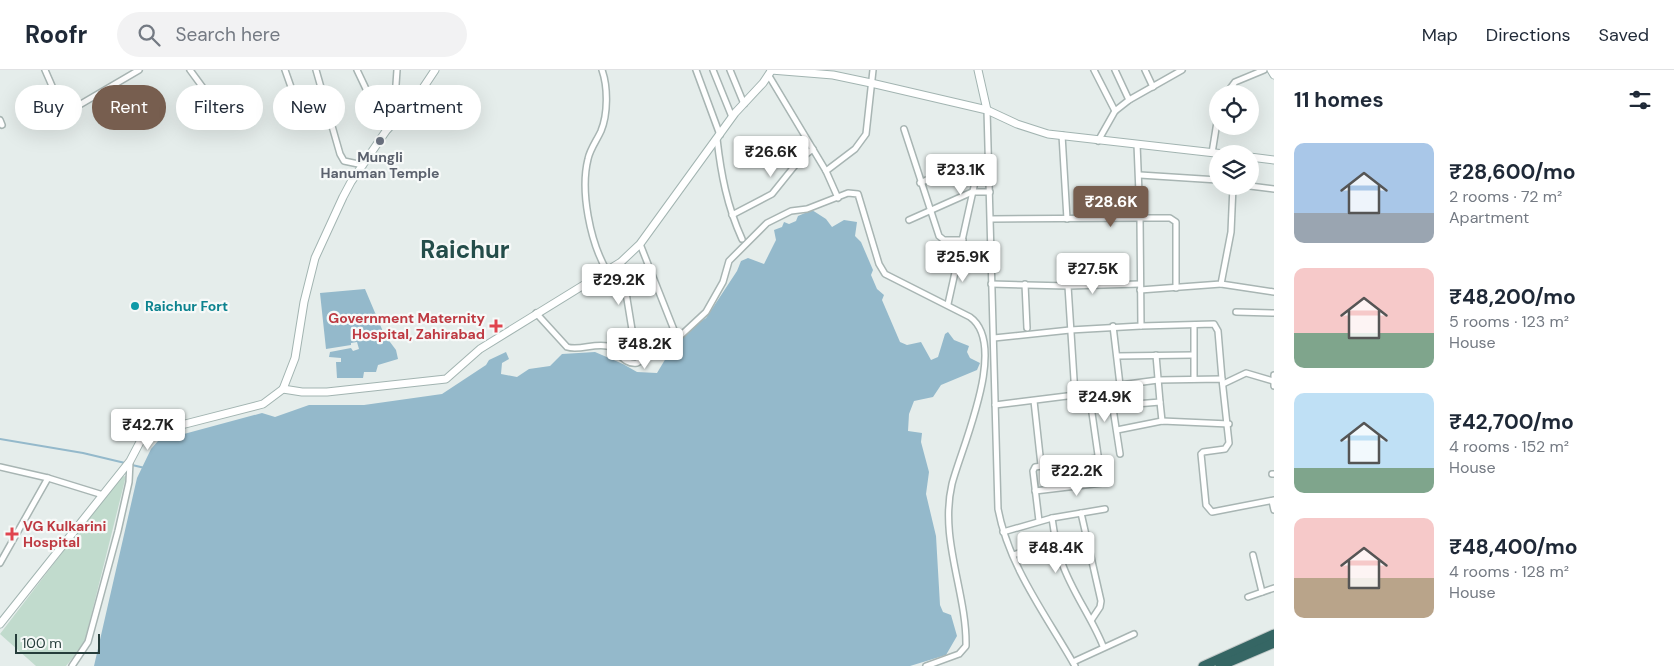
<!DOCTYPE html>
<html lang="en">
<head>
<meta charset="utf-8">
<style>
	:root { --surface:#fff; --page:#f2f2f3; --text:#1f2937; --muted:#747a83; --line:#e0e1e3; --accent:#775e4f }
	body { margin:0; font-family:"DM Sans",sans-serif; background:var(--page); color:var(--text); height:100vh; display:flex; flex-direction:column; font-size:19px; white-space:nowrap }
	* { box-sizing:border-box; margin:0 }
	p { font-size:16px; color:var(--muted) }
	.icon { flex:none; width:28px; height:28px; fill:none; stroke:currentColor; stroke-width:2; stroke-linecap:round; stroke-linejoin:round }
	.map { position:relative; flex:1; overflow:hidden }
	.side { display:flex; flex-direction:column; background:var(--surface); width:400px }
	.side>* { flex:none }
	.guide { position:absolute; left:15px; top:15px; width:475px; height:45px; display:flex; gap:10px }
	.buttons { position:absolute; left:1209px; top:15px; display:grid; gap:10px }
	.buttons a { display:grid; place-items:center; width:50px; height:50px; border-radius:50%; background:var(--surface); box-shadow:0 5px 20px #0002; font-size:25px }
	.scale { position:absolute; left:15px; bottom:12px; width:85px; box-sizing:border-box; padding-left:5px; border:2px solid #263d3b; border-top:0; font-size:14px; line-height:18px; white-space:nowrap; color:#263d3b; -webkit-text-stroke:4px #f6f9f8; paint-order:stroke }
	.price { position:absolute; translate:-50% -42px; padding:0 11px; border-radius:5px; background:#fff; color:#222; font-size:16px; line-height:32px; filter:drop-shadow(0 1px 2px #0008) }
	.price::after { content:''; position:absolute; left:50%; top:30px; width:15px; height:11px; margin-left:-8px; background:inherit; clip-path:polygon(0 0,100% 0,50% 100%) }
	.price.on { background:var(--accent); color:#fff }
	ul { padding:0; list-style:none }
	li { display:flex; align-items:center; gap:15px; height:125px; padding:0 20px }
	li span { display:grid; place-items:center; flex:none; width:140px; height:100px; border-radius:10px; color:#555 }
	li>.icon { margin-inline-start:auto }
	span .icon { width:60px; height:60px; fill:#fffc; stroke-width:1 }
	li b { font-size:21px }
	h2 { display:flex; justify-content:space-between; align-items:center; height:60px; padding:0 20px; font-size:21px }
	.tag { padding:0 18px; border-radius:22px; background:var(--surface); box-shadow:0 5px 20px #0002; font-size:18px; line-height:45px }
	.tag.on { background:var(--accent); color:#fff }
	header { display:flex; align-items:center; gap:30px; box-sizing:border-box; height:70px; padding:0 25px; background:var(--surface); border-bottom:1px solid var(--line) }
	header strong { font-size:24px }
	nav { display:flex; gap:28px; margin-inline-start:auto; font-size:18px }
	.search { width:350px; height:45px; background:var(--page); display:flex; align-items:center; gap:12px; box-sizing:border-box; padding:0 18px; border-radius:28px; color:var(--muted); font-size:19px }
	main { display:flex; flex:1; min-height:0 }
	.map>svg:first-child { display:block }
	.green { fill:#c1dbcd }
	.water { fill:#94b9cb }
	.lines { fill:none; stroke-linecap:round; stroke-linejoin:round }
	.stream { stroke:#94b9cb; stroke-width:2 }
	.street-casing { stroke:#a8b5b3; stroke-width:8 }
	.secondary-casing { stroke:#a2b4b1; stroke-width:9 }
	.highway-casing { stroke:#c2c9c8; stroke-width:11 }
	.street { stroke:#fff; stroke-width:5 }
	.secondary { stroke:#fff; stroke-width:7 }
	.highway { stroke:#356664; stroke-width:9 }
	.worship-dot { fill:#6b7280; stroke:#f6f9f8; stroke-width:2 }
	.culture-dot { fill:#0f9aa8; stroke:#f6f9f8; stroke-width:2 }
	.health-dot { fill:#e0444e; stroke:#f6f9f8; stroke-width:2 }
	.labels { text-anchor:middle; stroke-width:4.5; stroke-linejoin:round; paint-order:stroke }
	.worship-label { font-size:14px; font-weight:bold; fill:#5b616d; stroke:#f6f9f8 }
	.culture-label { font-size:14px; font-weight:bold; fill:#0d838f; stroke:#f6f9f8; text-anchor:start }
	.health-label { font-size:14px; font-weight:bold; fill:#be3a42; stroke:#f6f9f8; text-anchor:end }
	.town-label { font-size:24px; font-weight:bold; fill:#244d4a; stroke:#f6f9f8 }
</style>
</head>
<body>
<header>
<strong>Roofr</strong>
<div class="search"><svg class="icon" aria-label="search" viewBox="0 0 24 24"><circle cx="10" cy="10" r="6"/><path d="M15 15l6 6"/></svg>Search here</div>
<nav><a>Map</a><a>Directions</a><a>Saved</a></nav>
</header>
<main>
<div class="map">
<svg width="1274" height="596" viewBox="0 0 1274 596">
	<rect width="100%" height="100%" fill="#e5edeb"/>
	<polygon class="green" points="126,406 84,574 66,596 36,596 0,564 120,407"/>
	<g class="water">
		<polygon points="812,140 826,149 832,157 844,150 857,152 855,166 861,172 873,200 871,205 877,219 884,225 882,230 900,272 907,275 921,272 931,290 938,287 945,264 948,262 954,270 969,276 967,282 970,288 980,293 977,300 941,315 933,327 914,331 909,344 908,361 922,363 921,372 929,402 926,424 936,466 940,535 943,542 951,545 957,566 946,585 910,596 94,596 137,408 151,379 158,371 262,343 275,347 309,335 364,335 442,324 486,295 489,290 506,282 509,289 502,293 501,304 517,307 529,299 550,296 562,284 595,282 623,294 637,302 657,303 672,278 695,255 706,248 737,201 741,191 748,188 764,194 776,170 774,160 782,157 784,152 789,154 796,151 798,146"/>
		<polygon points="365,219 384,264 396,280 398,289 378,295 376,302 364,302 363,308 337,308 336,292 341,292 341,288 329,287 330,282 351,278 353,281 359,279 357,272 351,273 351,275 326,279 320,223"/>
	</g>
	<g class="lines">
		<g class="stream">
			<polyline points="0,369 83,383 125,393"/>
			<polyline points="132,395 145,398"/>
		</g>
		<defs>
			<g id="street">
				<polyline points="45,0 63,41 81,34 139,0"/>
				<polyline points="190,0 223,45"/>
				<polyline points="285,0 291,17"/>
				<polyline points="316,0 340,84 344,91 363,95"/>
				<polyline points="357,0 386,61"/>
				<polyline points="397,0 395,29 400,46"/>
				<path d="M602,0C608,17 608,44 601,61C597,70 590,79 588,89C580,121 590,172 607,201"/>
				<polyline points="696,0 720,65"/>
				<polyline points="713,0 732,47"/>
				<polyline points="730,0 744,34"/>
				<polyline points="1094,0 1115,41"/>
				<polyline points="1115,0 1129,30"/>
				<polyline points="1145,0 1153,17"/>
				<polyline points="769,6 826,101 838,128"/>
				<polyline points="1226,24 1235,12 1264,0"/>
				<path d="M987,40L998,439C1009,497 1046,545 1075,596"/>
				<polyline points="0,50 2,55"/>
				<polyline points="904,59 939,166 944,170 963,170"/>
				<polyline points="1062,65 1067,149"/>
				<path d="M717,69C721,104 727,136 742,169"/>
				<polyline points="1098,71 1115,41 1129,30 1182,0"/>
				<polyline points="1212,83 1218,46"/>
				<polyline points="826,101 855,79 866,64 873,0"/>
				<polyline points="1140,105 1218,110"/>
				<polyline points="920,113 966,92 971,91 979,94"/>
				<polyline points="1250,116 1274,119"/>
				<polyline points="732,145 772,124 801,88 813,79"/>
				<polyline points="991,149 1140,148 1137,74"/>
				<polyline points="909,150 972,122 990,122"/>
				<polyline points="640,174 674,260"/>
				<polyline points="621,192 635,278"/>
				<polyline points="991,214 1068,216"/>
				<polyline points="1025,214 1027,258"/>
				<polyline points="1221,214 1274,222"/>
				<polyline points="1140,220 1221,214 1231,162 1233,116"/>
				<polyline points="948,234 979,94 988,96"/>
				<polyline points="1236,242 1274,243"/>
				<path d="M536,243L567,277C579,281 594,273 607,276C620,280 622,295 637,293L678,268L706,242L723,212L729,191L767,153L791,141L807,139L848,123L858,124L879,194L885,204L970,247C1009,275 961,378 952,414C939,469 967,523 966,576L959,584L926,596"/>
				<polyline points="1194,255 1194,309"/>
				<polyline points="1141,256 1214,254 1218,261 1222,309"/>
				<polyline points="994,268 1070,260 1141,256 1140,148 1170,148 1176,152 1176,218"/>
				<polyline points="1117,286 1193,285"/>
				<polyline points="1274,305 1274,316"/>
				<polyline points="1223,314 1246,303 1273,311"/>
				<polyline points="1120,315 1158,310 1222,309 1229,373 1225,379 1203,382 1201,384 1206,435 1212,442 1274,430"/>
				<polyline points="1110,319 1120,384"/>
				<polyline points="1075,325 1068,216 1140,214"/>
				<polyline points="1034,331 1041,395"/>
				<polyline points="1160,332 1162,351"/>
				<polyline points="995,335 1075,325 1118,317 1120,315 1113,256"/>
				<polyline points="1112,336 1160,332 1156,285"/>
				<polyline points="1117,360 1162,351 1229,354"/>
				<polyline points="0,397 48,408 103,425"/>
				<polyline points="1272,404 1274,404"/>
				<polyline points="1035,421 1102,413 1089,322"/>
				<polyline points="1272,431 1274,440"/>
				<polyline points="1081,443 1101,531 1100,537 1092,549"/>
				<path d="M1052,448C1054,463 1057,478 1062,493C1072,522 1092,548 1103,576"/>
				<polyline points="1039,451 1033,401 1035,397 1098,388"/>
				<polyline points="1003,462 1052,448 1105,439"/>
				<polyline points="1013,485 1055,471"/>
				<polyline points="1253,485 1262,522"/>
				<polyline points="0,493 48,408"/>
				<polyline points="1248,527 1274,518"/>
				<polyline points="1073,592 1134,564"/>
				<polyline points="72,596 88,572 118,461 129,412 130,392"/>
			</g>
			<g id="secondary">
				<polyline points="771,0 833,5 871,13 987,40 1017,54 1048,64 1224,84"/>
				<polyline points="978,0 987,40"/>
				<polyline points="1271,0 1274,5"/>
				<polyline points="1250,87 1274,90"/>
				<polyline points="283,319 302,322 327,322 446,309 480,279 621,192 640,174 735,43 763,13 771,1"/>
				<polyline points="0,554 130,391 140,372 150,363 263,334 283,319 295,288 304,232 315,188 343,127 351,112 386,61 417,27 435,0"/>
			</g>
			<g id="highway">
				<polyline points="1203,596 1274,564"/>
				<polyline points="1220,596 1274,573"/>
			</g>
		</defs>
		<use href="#street" class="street-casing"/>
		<use href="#secondary" class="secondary-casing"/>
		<use href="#highway" class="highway-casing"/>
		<use href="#street" class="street"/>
		<use href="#secondary" class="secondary"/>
		<use href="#highway" class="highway"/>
	</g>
	<circle class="worship-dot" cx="380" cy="71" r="5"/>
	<circle class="culture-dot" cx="135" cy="236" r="5"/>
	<g class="health-dot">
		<path d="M493.5 248.5h5v5h5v5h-5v5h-5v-5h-5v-5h5z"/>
		<path d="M9.5 456.5h5v5h5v5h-5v5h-5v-5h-5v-5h5z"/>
	</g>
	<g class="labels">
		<g class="worship-label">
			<text x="380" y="92">Mungli<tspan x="380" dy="16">Hanuman Temple</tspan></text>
		</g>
		<g class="culture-label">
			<text x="145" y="241">Raichur Fort</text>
		</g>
		<g class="health-label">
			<text x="485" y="253">Government Maternity<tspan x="485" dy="16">Hospital, Zahirabad</tspan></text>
			<text x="23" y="461" text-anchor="start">VG Kulkarini<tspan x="23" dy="16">Hospital</tspan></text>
		</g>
		<g class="town-label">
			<text x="465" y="188">Raichur</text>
		</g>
	</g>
</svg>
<div class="buttons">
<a><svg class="icon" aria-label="locate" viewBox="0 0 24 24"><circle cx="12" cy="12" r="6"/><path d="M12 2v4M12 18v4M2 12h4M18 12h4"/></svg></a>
<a><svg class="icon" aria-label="layers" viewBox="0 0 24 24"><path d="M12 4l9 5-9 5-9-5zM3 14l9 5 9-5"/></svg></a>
</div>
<div class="scale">100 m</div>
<b class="price" style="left:771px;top:108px">₹26.6K</b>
<b class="price" style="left:961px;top:126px">₹23.1K</b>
<b class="price on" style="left:1111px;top:158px">₹28.6K</b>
<b class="price" style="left:963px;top:213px">₹25.9K</b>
<b class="price" style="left:1093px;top:225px">₹27.5K</b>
<b class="price" style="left:619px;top:236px">₹29.2K</b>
<b class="price" style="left:645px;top:300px">₹48.2K</b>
<b class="price" style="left:1105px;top:353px">₹24.9K</b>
<b class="price" style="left:148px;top:381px">₹42.7K</b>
<b class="price" style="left:1077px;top:427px">₹22.2K</b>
<b class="price" style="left:1056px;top:504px">₹48.4K</b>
<div class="guide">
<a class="tag">Buy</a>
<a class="tag on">Rent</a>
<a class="tag">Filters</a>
<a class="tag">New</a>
<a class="tag">Apartment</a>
</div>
</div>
<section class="side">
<h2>11 homes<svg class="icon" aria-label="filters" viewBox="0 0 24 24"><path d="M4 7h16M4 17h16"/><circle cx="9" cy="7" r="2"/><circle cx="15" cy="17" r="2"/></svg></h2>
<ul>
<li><span style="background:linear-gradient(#a9c7e8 70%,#9aa5b1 0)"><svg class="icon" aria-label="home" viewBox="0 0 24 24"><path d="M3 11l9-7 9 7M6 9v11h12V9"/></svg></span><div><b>₹28,600/mo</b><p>2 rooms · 72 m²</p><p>Apartment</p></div></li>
<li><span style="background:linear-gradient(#f6c9c9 65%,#7fa58c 0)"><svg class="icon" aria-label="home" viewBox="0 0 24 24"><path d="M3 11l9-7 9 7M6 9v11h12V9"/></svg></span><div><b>₹48,200/mo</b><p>5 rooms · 123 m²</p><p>House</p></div></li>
<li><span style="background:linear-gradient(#bfe0f5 75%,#7fa58c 0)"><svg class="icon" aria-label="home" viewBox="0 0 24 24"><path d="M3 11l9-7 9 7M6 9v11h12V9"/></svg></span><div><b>₹42,700/mo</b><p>4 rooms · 152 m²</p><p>House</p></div></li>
<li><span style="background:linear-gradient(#f6c9c9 60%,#b9a48a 0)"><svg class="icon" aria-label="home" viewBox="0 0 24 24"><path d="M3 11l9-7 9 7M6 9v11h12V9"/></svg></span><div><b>₹48,400/mo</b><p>4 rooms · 128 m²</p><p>House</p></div></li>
</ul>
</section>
</main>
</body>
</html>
